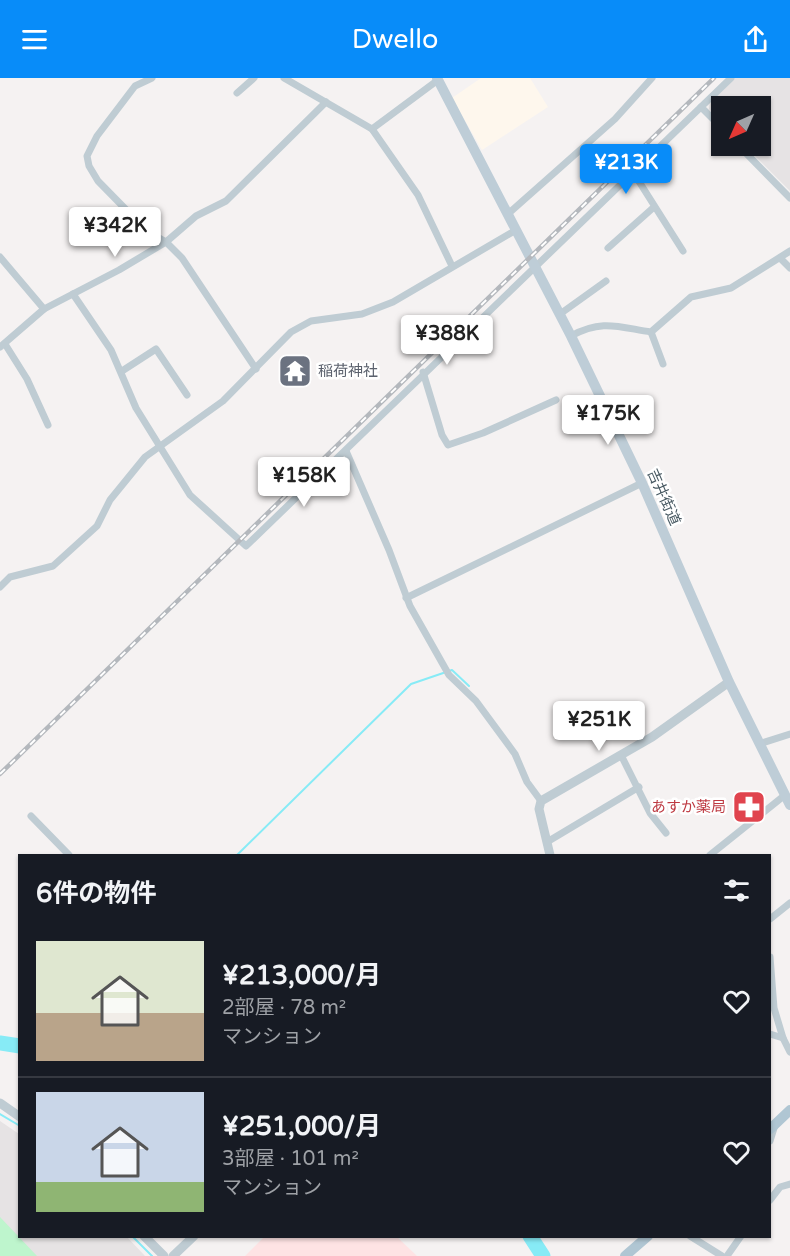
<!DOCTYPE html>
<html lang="ja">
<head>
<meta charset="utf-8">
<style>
	:root { --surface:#171b24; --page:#242831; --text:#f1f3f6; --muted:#9ea1a6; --line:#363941; --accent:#088cf9 }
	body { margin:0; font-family:"Varela Round","Noto Sans JP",sans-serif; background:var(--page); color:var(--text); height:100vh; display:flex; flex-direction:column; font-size:22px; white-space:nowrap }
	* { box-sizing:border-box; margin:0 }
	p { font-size:20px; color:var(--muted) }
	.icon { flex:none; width:33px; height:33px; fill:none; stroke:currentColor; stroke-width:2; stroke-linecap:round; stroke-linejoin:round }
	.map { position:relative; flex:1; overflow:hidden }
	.drawer { position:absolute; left:18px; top:776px; width:753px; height:384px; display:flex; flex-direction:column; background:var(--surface); border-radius:0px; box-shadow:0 2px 4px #0004 }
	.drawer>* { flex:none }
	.needle { width:39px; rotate:225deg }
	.buttons { position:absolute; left:711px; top:18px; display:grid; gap:12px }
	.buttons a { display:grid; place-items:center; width:60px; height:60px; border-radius:0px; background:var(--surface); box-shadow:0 2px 4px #0004; font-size:30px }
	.price { position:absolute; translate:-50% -51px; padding:0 14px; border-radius:6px; background:#fff; color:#222; font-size:20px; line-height:39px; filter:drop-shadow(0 2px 3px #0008) }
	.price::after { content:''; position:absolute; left:50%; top:36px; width:18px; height:14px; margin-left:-9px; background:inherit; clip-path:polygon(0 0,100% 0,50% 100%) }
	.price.on { background:var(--accent); color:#fff }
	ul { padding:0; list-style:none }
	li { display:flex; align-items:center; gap:18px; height:150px; padding:0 18px }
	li+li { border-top:2px solid var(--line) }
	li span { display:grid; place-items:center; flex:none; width:168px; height:120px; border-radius:0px; color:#555 }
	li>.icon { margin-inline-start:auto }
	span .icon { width:72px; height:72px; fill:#fffc; stroke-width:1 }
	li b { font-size:26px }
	h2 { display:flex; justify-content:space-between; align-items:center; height:72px; padding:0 18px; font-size:26px }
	header { display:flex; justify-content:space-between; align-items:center; height:78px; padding:0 18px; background:var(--accent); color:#fff; font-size:27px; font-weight:600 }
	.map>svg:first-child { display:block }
	.commercial { fill:#fef7ed }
	.education { fill:#e6e3e4 }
	.medical { fill:#fee3e4 }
	.green { fill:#bef5cd }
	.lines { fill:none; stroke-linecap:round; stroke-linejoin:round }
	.stream { stroke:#87ebf6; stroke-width:2 }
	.river { stroke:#87ebf6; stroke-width:15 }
	.minor { stroke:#bfccd3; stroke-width:7 }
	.tertiary { stroke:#bfccd3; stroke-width:9 }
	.secondary { stroke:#becdd7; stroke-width:10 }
	.primary { stroke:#b0c6d3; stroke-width:10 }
	.rail-casing { stroke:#b4b8bd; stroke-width:4.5 }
	.rail { stroke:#fff; stroke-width:2; stroke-dasharray:7; stroke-linecap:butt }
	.labels { text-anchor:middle; stroke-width:5; stroke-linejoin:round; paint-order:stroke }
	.worship-label { font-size:15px; fill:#5b616d; stroke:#fff; text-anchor:start }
	.street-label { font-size:15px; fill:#485962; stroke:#fff }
	.health-label { font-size:15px; fill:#be3a42; stroke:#fff; text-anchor:end }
</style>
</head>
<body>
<header><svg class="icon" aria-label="menu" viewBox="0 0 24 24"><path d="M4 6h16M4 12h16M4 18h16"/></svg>Dwello<svg class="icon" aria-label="share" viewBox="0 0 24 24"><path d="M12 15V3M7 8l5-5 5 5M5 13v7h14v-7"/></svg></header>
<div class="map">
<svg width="790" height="1178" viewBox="0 0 790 1178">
	<rect width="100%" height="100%" fill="#f5f2f2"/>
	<polygon class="commercial" points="481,0 530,0 548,29 482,72 452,20"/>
	<g class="education">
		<polygon points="735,0 790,0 790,113 745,68 760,68 760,28 722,28 721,44 709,31 710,25"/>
		<polygon points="0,1043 19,1056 20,1158 126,1158 145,1178 0,1178"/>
	</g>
	<polygon class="medical" points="265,1158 396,1158 417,1178 245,1178"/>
	<polygon class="green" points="0,1139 37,1178 0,1178"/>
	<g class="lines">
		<g class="stream">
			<polyline points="237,777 411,606 452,592 469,608"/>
			<polyline points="0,1036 20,1048"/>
			<polyline points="132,1158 152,1178"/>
		</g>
		<g class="river">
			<polyline points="0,965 20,968"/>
			<polyline points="530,1158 543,1178"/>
		</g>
		<g class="minor">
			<polyline points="152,0 135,8 97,58 87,78 89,88 98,103 147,153 166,164 182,180 256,291"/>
			<polyline points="284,0 372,51 418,117 452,188"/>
			<polyline points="237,15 254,0"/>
			<polyline points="701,29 722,50"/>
			<polyline points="372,51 438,2"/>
			<polyline points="739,68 790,120"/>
			<polyline points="633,94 683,173"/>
			<polyline points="508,136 615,41 652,0"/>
			<polyline points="608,170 654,129"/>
			<polyline points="0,179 44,231"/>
			<polyline points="780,180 790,190"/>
			<polyline points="73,216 111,272 136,330 190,417 246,468 731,0"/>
			<polyline points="560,236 606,203"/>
			<polyline points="651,254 663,286"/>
			<path d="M571,258C602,241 618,249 651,254L691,219L731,210L790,173"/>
			<polyline points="5,266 27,301 48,347"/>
			<polyline points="0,269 44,231 119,192 166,164 196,138 226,123 326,24"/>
			<polyline points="122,293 156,271 187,317"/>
			<polyline points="423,294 442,357 448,367 483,355 556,322"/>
			<polyline points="346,373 389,472 410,528 449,597 476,623 515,676 527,704 541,723"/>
			<polyline points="0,509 10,499 53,488 97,448 110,422 145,379 223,323 291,254 311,243 362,236 393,224 516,152"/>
			<polyline points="406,520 642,405"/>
			<polyline points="759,666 790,656"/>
			<polyline points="621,677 650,735 666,755"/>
			<polyline points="31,738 69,777"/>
			<polyline points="547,764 639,709"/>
			<polyline points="710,777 785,717"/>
			<polyline points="770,841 790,825"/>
			<polyline points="770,879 774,930 783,960"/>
			<polyline points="770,956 783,960 790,974"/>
			<polyline points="770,1063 775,1047"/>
			<polyline points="770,1122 780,1109 790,1106"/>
			<polyline points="690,1158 722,1178"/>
			<polyline points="727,1178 741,1158"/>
		</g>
		<g class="tertiary">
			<polyline points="550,777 539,731 541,723 652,659 729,604"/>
			<polyline points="0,1025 20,1039"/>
			<polyline points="144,1158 164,1178"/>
			<polyline points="173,1178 194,1158"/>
		</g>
		<polyline class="secondary" points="437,0 571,258 642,405 729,604 790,727"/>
		<g class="primary">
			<polyline points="770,1051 790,1032"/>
			<polyline points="625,1178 648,1158"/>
		</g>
		<defs>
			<polyline id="rail" points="0,696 714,0"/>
		</defs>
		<use href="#rail" class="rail-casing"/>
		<use href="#rail" class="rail"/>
	</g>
	<defs>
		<symbol id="temple-square" viewBox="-11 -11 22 22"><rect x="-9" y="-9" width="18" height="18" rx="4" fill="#6b7280" stroke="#fff"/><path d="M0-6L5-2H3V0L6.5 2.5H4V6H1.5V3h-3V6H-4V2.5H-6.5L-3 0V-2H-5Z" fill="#fff"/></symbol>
		<symbol id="pharmacy-square" viewBox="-11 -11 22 22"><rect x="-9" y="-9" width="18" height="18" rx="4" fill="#e0444e" stroke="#fff"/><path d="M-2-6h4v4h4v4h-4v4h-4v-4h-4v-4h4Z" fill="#fff"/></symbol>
	</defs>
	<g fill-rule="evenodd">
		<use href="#temple-square" x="276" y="274" width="38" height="38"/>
		<use href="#pharmacy-square" x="730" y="710" width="38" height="38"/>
	</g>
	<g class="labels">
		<g class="worship-label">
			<text x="318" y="298">稲荷神社</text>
		</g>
		<g class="street-label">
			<text transform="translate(664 419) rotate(66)" y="5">吉井街道</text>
		</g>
		<g class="health-label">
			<text x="726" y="734">あすか薬局</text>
		</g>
	</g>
</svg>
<div class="buttons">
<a><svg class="needle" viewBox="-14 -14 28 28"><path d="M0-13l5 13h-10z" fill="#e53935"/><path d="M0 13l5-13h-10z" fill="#9ea1a6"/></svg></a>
</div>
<b class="price on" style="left:626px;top:117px">¥213K</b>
<b class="price" style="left:115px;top:180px">¥342K</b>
<b class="price" style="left:447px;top:288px">¥388K</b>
<b class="price" style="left:608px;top:368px">¥175K</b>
<b class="price" style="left:304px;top:430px">¥158K</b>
<b class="price" style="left:599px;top:674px">¥251K</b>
<section class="drawer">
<h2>6件の物件<svg class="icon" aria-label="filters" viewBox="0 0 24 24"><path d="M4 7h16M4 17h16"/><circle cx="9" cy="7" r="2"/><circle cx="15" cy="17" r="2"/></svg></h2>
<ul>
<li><span style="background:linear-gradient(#dfe7d0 60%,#b9a48a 0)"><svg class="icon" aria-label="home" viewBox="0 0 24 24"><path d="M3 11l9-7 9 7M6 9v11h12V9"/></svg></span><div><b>¥213,000/月</b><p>2部屋 · 78 m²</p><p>マンション</p></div><svg class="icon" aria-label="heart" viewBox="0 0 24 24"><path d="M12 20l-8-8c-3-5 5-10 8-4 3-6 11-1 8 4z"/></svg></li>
<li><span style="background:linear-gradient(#c9d6e8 75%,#8fb573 0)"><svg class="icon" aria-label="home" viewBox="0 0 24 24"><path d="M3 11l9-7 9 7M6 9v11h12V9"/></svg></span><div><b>¥251,000/月</b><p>3部屋 · 101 m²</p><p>マンション</p></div><svg class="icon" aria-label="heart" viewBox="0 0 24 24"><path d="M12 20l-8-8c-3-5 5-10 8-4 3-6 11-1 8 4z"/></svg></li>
</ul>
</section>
</div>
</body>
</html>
